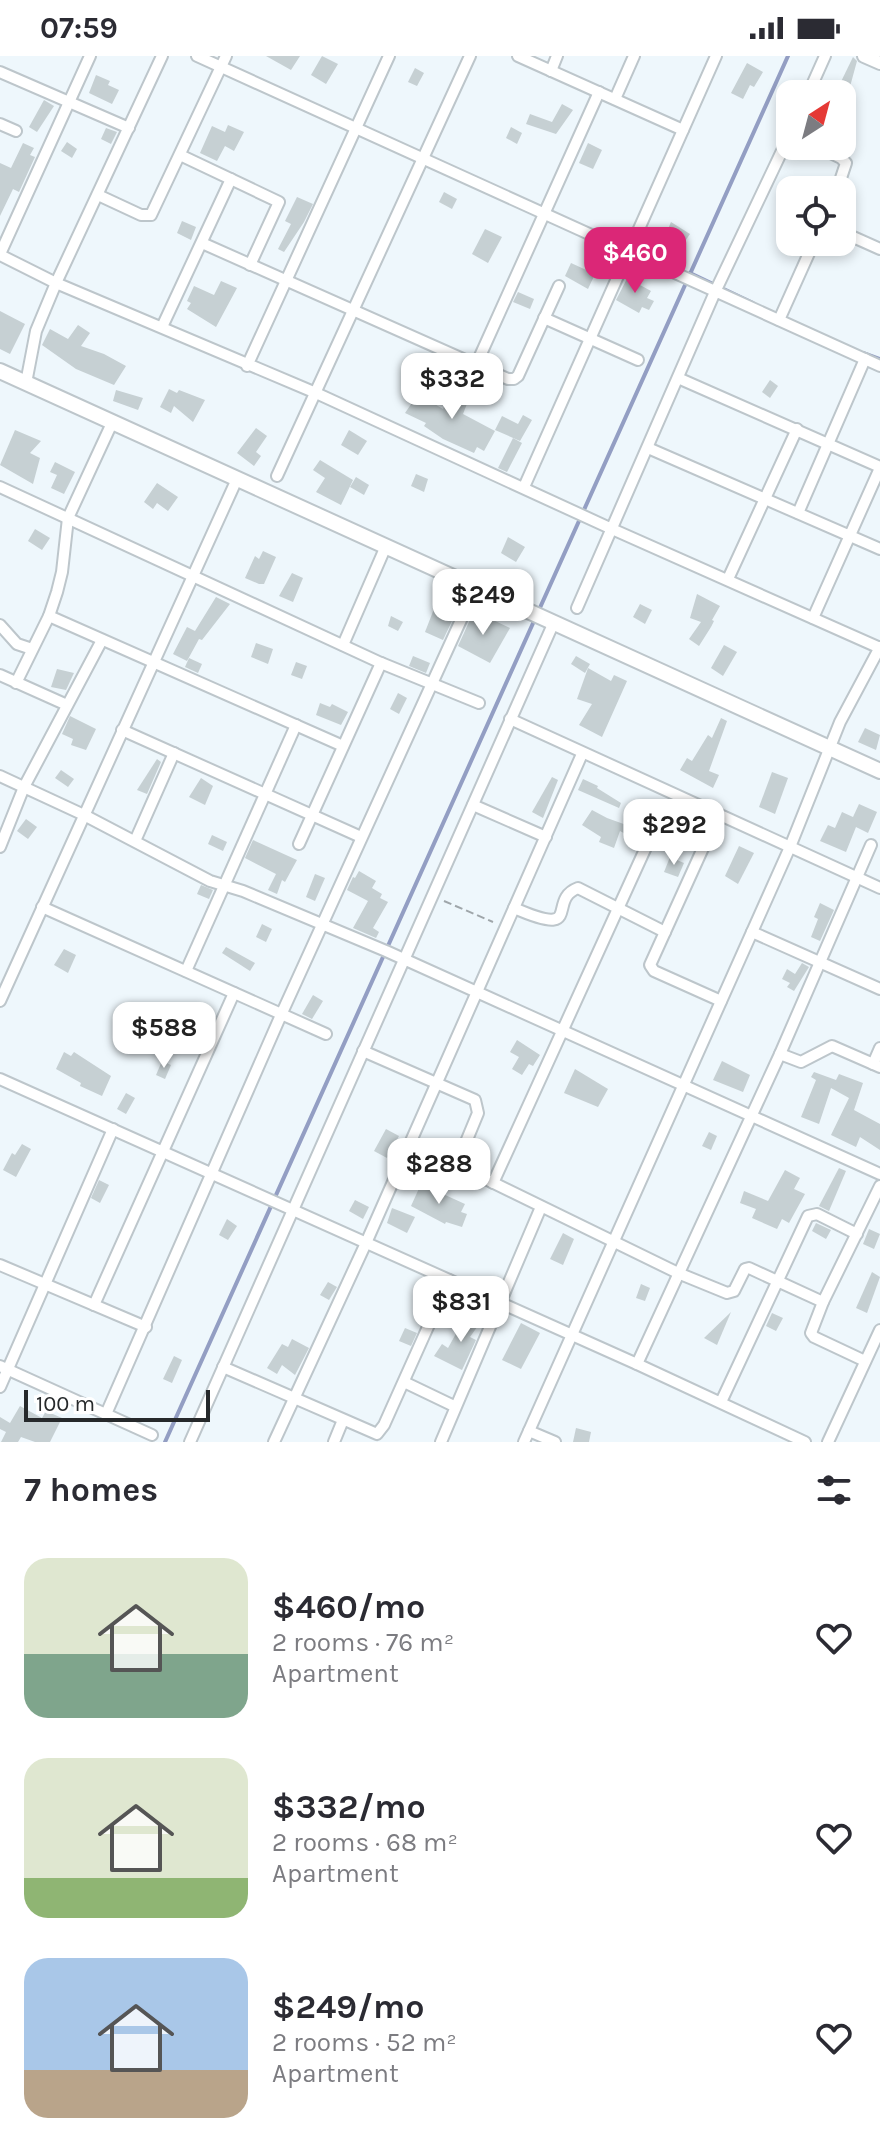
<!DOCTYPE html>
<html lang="en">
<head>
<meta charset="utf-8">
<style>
	:root { --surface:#fff; --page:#f7f7f7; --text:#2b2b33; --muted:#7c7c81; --accent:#db2777 }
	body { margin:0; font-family:Karla,sans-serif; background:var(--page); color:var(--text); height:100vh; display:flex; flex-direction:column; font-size:30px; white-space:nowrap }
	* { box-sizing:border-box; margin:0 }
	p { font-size:26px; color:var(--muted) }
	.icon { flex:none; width:44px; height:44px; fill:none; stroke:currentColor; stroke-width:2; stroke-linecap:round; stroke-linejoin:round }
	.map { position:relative; height:1386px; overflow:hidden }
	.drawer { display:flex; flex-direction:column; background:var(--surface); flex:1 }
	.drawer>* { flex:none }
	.needle { width:52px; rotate:36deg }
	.controls { position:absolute; left:776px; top:24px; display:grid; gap:16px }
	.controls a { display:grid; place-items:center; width:80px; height:80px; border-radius:16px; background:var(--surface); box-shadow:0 4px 12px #0003; font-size:40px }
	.scale { position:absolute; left:24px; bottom:20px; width:186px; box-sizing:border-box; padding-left:8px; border:4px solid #26292b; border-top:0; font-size:22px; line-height:28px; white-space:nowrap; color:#26292b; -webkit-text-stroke:6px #fff; paint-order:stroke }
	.price { position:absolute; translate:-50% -68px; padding:0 18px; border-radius:16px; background:#fff; color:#222; font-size:26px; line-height:52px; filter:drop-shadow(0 2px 4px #0008) }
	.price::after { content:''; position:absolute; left:50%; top:48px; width:24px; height:18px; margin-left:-12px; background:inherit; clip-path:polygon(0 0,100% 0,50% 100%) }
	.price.active { background:var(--accent); color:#fff }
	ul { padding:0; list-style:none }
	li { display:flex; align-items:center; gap:24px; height:200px; padding:0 24px }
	li span { display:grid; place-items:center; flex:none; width:224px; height:160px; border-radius:24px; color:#555 }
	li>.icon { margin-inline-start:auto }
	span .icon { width:96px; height:96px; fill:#fffc; stroke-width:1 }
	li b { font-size:34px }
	h2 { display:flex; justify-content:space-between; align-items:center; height:96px; padding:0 24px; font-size:34px }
	.status { display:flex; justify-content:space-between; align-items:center; height:56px; padding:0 40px; background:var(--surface); direction:ltr }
	.status svg { height:22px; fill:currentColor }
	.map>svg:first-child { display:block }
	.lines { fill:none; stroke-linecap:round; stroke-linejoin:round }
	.stream { stroke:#939ec3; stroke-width:4 }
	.building { fill:#c6d0d3 }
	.minor-casing { stroke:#bdc6cb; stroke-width:14 }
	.tertiary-casing { stroke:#bdc6cb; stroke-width:16 }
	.secondary-casing { stroke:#bdc6cb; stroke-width:18 }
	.path { stroke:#9fa6aa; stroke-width:2; stroke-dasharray:8 4; stroke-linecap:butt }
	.minor { stroke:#fff; stroke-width:10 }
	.tertiary { stroke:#fff; stroke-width:12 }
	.secondary { stroke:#fff; stroke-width:14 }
</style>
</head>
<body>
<div class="status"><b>07:59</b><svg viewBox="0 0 49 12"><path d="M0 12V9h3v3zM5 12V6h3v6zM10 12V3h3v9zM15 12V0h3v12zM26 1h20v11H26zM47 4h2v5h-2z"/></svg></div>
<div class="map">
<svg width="880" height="1386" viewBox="0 0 880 1386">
	<rect width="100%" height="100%" fill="#eef7fc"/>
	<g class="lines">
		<g class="stream">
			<polyline points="690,217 753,247"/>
			<polyline points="863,297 880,303"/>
			<polyline points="165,1386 788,0"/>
		</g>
	</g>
	<g class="building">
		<polygon points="266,0 300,0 291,14"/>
		<polygon points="322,0 338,8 326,28 311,19"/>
		<polygon points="853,1 857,5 848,38 835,38"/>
		<polygon points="747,7 763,16 754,31 750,29 743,43 731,37"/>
		<polygon points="415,12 424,17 417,30 408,26"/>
		<polygon points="96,19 110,25 108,29 119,34 112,48 89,37"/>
		<polygon points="44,44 54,50 37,76 29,71"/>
		<polygon points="562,48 573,54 556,78 526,68 530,58 552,66"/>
		<polygon points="228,69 244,76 234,95 225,90 217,105 200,97 212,70 225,76"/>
		<polygon points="511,71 522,77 517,88 506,82"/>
		<polygon points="106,72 117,76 111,88 101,83"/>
		<polygon points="67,86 77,93 72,102 61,95"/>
		<polygon points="23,87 34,92 30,99 35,101 19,136 13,133 0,160 0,107 11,112"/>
		<polygon points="588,87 602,94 593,113 579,107"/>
		<polygon points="444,136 457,143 452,153 439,146"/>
		<polygon points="297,141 313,148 304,166 284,196 278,193 291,168 285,165"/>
		<polygon points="182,165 196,171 191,184 177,177"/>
		<polygon points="671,166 690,178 681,191 665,180"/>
		<polygon points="485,173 502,181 488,207 472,198"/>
		<polygon points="571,207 595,218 588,233 565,220"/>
		<polygon points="631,215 640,229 651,235 647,242 654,245 649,254 642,251 639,257 616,244"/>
		<polygon points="221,225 237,232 216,271 187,253 191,247 187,245 194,230 214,239"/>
		<polygon points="518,236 534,243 530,253 513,246"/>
		<polygon points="0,255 25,268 10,298 0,293"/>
		<polygon points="78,269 90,277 81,290 104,298 126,310 114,329 76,313 42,289 50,273 68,283"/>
		<polygon points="770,324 778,330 770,342 762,336"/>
		<polygon points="463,331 472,335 463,358 495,375 484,395 477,391 474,397 443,383 424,370 426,367 405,357 418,338 443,353 452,334 460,338"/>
		<polygon points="169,333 177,337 179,334 205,344 193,366 174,350 171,357 160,351"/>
		<polygon points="116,334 143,342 138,354 113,345"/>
		<polygon points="523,359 532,364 520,385 495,374 502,360 518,368"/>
		<polygon points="256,372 267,380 256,396 261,400 254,410 237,397"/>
		<polygon points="15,374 41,385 30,397 40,402 33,428 0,409"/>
		<polygon points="349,374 367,385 358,399 341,389"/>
		<polygon points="513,382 522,387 507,416 498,412"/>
		<polygon points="320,404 353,424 341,449 316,436 325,422 313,414"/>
		<polygon points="55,406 75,416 64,438 51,432 57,419 50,416"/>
		<polygon points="416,418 428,423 424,436 411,430"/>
		<polygon points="356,421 369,429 364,439 350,431"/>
		<polygon points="157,427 178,441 168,455 157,447 153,453 144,446"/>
		<polygon points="35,473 50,482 42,494 28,485"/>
		<polygon points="508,481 525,491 516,506 501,497"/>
		<polygon points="263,495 276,501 264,528 259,528 245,522 255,500 259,503"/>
		<polygon points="292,517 303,522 293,546 279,540"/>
		<polygon points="697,538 720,550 712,564 714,565 711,571 699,590 689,583 701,566 690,562"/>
		<polygon points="439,540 460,548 443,584 425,576"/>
		<polygon points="216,541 230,548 202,584 199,583 187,605 173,598 187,571 195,575"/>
		<polygon points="640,548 652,554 645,568 633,561"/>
		<polygon points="474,555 510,572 490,607 458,590"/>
		<polygon points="391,560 403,566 398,575 388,570"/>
		<polygon points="256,587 273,593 268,608 251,601"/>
		<polygon points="724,589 737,596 723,620 711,612"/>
		<polygon points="413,600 430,607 426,617 409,610"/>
		<polygon points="576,600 590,608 585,617 571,608"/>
		<polygon points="189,602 202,608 198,617 185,611"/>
		<polygon points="296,606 307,610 302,623 291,619"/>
		<polygon points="588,612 611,625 614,619 627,625 602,681 579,669 592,648 577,643"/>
		<polygon points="57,613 74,617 66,634 51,631"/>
		<polygon points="398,637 407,642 399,658 390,653"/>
		<polygon points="320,647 330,651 332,648 348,656 341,669 316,659"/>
		<polygon points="70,660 96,673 86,694 71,689 73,683 62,678"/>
		<polygon points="721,662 727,665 709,715 719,719 713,732 680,714 687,702 692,705 708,679 712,682"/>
		<polygon points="865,672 880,679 876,694 858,686"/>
		<polygon points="157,703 161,706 147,738 137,734"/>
		<polygon points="61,714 74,723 68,731 55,722"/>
		<polygon points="772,716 788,722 775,758 759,751"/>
		<polygon points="552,721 558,724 543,762 532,756"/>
		<polygon points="201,722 213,730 205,749 189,741"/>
		<polygon points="583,723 598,730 597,732 621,747 619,752 578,734"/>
		<polygon points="859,748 877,756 868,777 856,771 846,796 820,785 828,769 835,772 842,756 853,761"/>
		<polygon points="592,754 607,762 643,775 638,785 620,775 614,792 599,786 601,781 582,769"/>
		<polygon points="26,763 37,771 28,783 17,775"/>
		<polygon points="212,779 227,786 223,795 208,788"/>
		<polygon points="253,784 297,804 285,826 282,824 277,838 268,834 276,818 245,802"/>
		<polygon points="739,790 754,797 738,828 725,820"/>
		<polygon points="670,801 684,807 678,821 664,816"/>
		<polygon points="359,815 376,825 372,832 382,838 380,842 388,846 373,872 379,876 376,882 353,872 368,845 347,834 353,821 355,822"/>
		<polygon points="315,818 325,822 315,845 306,841"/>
		<polygon points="201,829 213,834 209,843 197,838"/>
		<polygon points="820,847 834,854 820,885 811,881 818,863 814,861"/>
		<polygon points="262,868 272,873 266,886 256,881"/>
		<polygon points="226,891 255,907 250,915 222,897"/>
		<polygon points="64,893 76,899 68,917 54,909"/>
		<polygon points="802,907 809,911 794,935 787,931 790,927 782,923 787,913 795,918"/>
		<polygon points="313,939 323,945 312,963 302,958"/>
		<polygon points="517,984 540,999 533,1010 529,1008 522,1019 512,1013 519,1001 510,996"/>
		<polygon points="64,996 71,1000 74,996 111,1020 102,1040 80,1030 81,1027 56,1013"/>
		<polygon points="162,1005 171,1009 165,1023 156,1019"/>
		<polygon points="722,1005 750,1019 743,1036 713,1024"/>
		<polygon points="575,1013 608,1033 598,1051 564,1037"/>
		<polygon points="814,1016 836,1024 839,1018 863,1027 854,1054 880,1068 880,1094 860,1081 856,1091 831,1079 849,1042 831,1032 819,1068 801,1061 816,1024 811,1021"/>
		<polygon points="126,1037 135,1042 126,1058 117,1053"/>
		<polygon points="386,1073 399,1080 387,1102 374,1095"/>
		<polygon points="709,1076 717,1080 711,1094 702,1090"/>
		<polygon points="22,1088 31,1093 16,1121 3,1114 12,1097 15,1099"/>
		<polygon points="839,1112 846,1115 829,1155 819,1150"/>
		<polygon points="785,1114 800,1122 794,1133 805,1138 789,1167 782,1163 777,1173 752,1162 756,1153 740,1147 744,1135 768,1145"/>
		<polygon points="99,1124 109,1129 100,1147 91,1142"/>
		<polygon points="421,1128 465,1148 461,1156 467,1158 462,1171 446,1166 445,1168 411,1150"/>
		<polygon points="355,1144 369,1151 363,1163 349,1155"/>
		<polygon points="392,1152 415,1161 407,1177 387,1167"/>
		<polygon points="227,1163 237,1170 228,1184 219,1179"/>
		<polygon points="816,1167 831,1174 826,1183 812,1175"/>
		<polygon points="869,1173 880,1178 874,1193 863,1188"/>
		<polygon points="563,1177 574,1183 563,1209 550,1203"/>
		<polygon points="872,1216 880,1221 867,1257 856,1252"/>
		<polygon points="328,1226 337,1231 329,1244 320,1239"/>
		<polygon points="641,1228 650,1232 645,1245 636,1242"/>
		<polygon points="481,1252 487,1257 470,1281 476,1284 462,1314 434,1300 442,1288 448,1292 458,1274 462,1276"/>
		<polygon points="731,1256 717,1289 704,1282"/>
		<polygon points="772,1257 783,1262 776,1275 766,1270"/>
		<polygon points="521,1267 540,1277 521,1313 502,1304"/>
		<polygon points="405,1272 417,1277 411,1290 399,1285"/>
		<polygon points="292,1283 309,1292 295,1319 282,1309 277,1318 267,1312 282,1288 288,1291"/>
		<polygon points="174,1300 182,1304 172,1327 163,1323"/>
		<polygon points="20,1350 42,1362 46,1355 62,1362 50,1386 35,1386 21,1381 18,1386 1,1386 6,1376 0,1373 0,1361 10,1367"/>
		<polygon points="576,1372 591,1376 589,1386 573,1386"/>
	</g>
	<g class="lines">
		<defs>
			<g id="minor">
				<polyline points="197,0 880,310"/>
				<polyline points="518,0 683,74"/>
				<polyline points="551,15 557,0"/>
				<polyline points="0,16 129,72"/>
				<polyline points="808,38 825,0"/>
				<polyline points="615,43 634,0"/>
				<polyline points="0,68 16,75"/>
				<polyline points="816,90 841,102 846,107 837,134"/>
				<polyline points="180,99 279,146 250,209"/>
				<polyline points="98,139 141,159 151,159 226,0"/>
				<polyline points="842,176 880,193"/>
				<polyline points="202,187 508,323 514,323 518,320 559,230"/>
				<polyline points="0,198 90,0"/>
				<polyline points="0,199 56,227 316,337 612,473 880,592"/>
				<polyline points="544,262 638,304"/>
				<polyline points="779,264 814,186"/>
				<polyline points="162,271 231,123"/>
				<polyline points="476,309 599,36"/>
				<polyline points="247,310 389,0"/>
				<polyline points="678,322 880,411"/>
				<polyline points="26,327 36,275 56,227 162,0"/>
				<polyline points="648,392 880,493"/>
				<polyline points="277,420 470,0"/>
				<polyline points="0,431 381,607 479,647"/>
				<polyline points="524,431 716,0"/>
				<polyline points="798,457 865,303"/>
				<polyline points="728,523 797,373"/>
				<polyline points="577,552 715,236 790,78"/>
				<polyline points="49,560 343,690"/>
				<polyline points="813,562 880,412"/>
				<polyline points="0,569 17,588 32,593"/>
				<polyline points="343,589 386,490"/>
				<polyline points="0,619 67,649"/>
				<polyline points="16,627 49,560 57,536 62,516 68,462 112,367"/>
				<polyline points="510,663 880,832"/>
				<polyline points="122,674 361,781"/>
				<polyline points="0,720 84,759 210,825 243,835 386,895 880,1118"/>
				<polyline points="473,749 546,781"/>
				<polyline points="718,759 650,909 654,915 721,945"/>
				<polyline points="135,785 174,697"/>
				<polyline points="299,788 381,607"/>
				<polyline points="0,791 24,731 102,584"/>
				<polyline points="42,851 326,978"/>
				<path d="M514,852C585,883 546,844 578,832L665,876"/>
				<polyline points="752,876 880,933"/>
				<polyline points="186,915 296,669"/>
				<polyline points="0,945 237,423"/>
				<polyline points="363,995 475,1044 478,1057 459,1103 463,1112 678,1217 727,1237 734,1235 745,1213 749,1212 823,1246"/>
				<polyline points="780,998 801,1006 832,990 880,1011"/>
				<polyline points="873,1008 880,992"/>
				<polyline points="0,1023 637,1308 805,1386"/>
				<polyline points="493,1127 647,789"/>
				<polyline points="0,1209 146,1271"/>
				<polyline points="94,1249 234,937"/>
				<polyline points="865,1305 814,1281 811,1277 823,1246 880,1130"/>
				<polyline points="637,1308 780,998 871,789"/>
				<polyline points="0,1310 152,1379"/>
				<polyline points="223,1311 377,1378 384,1369 449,1224"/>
				<polyline points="404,1326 454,1350"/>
				<polyline points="0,1331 113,1073"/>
				<polyline points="721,1346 808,1160 817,1158 857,1178"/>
				<polyline points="106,1358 281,959 476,531"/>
				<polyline points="529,1375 555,1386"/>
				<polyline points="190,1386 554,566"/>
				<polyline points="274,1386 366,1187 582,698"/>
				<polyline points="334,1386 343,1364"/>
				<polyline points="441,1386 541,1151"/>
				<polyline points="524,1386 790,791 840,666 880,591"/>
				<polyline points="828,1386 880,1274"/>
			</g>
			<polyline id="tertiary" points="864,0 880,7"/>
			<polyline id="secondary" points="0,315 880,715"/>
		</defs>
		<use href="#minor" class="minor-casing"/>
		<use href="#tertiary" class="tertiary-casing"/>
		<use href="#secondary" class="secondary-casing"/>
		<polyline class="path" points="444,845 493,866"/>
		<use href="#minor" class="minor"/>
		<use href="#tertiary" class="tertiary"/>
		<use href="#secondary" class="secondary"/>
	</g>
</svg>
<div class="controls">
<a><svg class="needle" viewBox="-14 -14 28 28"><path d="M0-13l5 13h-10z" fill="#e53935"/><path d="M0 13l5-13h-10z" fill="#7c7c81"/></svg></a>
<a><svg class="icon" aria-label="locate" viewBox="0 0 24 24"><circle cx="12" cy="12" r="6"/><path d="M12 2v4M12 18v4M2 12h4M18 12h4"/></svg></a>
</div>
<div class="scale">100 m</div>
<b class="price active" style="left:635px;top:239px">$460</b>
<b class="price" style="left:452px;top:365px">$332</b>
<b class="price" style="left:483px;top:581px">$249</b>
<b class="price" style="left:674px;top:811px">$292</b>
<b class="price" style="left:164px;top:1014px">$588</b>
<b class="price" style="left:439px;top:1150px">$288</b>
<b class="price" style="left:461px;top:1288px">$831</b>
</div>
<section class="drawer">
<h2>7 homes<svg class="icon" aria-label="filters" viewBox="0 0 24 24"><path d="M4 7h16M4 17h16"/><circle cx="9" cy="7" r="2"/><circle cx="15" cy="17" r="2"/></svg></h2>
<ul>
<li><span style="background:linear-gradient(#dfe7d0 60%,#7fa58c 0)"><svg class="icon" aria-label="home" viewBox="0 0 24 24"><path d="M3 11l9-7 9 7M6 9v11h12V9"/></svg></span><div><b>$460/mo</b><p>2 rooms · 76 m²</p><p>Apartment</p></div><svg class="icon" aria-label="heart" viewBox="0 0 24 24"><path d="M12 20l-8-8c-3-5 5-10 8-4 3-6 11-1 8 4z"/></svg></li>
<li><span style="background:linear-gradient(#dfe7d0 75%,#8fb573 0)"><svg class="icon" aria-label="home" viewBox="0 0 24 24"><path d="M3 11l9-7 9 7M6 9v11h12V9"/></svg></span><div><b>$332/mo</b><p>2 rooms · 68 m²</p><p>Apartment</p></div><svg class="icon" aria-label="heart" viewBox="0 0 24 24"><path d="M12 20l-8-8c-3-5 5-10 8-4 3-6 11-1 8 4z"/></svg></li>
<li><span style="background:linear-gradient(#a9c7e8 70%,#b9a48a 0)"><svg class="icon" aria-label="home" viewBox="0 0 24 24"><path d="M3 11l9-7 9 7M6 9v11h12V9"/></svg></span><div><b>$249/mo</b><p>2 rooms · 52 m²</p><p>Apartment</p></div><svg class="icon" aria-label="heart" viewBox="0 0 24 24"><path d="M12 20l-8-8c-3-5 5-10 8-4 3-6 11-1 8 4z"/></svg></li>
</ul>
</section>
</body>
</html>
